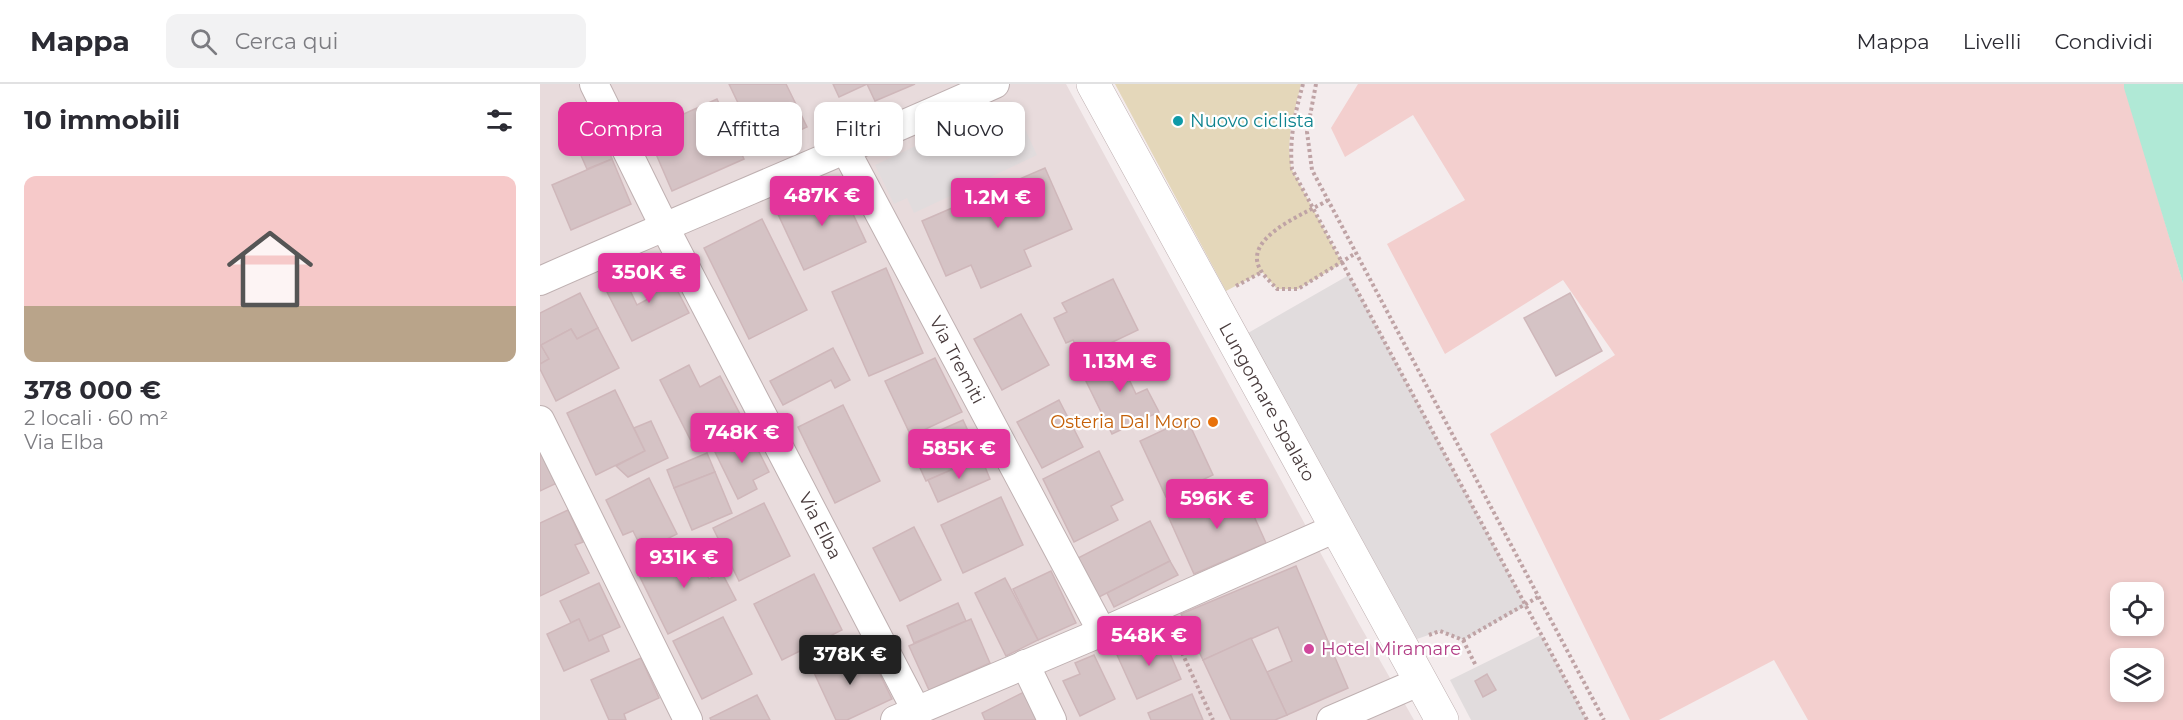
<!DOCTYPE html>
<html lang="it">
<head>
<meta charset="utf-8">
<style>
	:root { --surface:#fff; --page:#f2f2f3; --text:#2b2b33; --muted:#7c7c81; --line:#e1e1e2; --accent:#e3359c }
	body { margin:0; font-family:Montserrat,sans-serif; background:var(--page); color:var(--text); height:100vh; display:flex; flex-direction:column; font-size:22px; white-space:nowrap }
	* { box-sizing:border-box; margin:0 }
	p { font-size:20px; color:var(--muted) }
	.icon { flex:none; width:33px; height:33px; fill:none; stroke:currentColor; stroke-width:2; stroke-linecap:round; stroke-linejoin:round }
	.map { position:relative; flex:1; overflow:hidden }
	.side { display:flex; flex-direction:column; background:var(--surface); width:540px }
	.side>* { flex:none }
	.banner { position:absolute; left:18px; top:18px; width:570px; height:54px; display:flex; gap:12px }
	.tools { position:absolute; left:1570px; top:498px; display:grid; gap:12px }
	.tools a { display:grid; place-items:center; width:54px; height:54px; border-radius:12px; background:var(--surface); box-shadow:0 3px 9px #0003; font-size:30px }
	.price { position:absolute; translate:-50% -51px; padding:0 14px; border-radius:6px; background:var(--accent); color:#fff; font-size:20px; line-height:39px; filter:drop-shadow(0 2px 3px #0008) }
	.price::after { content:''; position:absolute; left:50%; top:36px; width:18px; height:14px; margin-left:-9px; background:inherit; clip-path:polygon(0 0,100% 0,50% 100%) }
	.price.active { background:#222; color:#fff }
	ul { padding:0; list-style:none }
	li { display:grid; align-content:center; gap:12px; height:318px; padding:0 24px }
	li span { display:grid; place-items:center; height:186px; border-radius:12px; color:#555 }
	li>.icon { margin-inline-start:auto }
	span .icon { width:108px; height:108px; fill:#fffc; stroke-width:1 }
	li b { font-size:26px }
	h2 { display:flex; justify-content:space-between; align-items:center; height:72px; padding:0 24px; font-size:26px }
	.chip { padding:0 21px; border-radius:12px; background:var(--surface); box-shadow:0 3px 9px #0003; font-size:21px; line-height:54px }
	.chip.active { background:var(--accent); color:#fff }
	header { display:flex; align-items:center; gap:36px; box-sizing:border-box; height:84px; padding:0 30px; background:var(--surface); border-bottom:2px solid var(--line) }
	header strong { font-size:28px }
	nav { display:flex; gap:33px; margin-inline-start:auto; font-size:21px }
	.search { width:420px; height:54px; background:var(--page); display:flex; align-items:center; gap:15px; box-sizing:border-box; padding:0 21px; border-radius:12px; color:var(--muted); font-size:22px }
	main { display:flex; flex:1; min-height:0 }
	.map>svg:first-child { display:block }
	.residential { fill:#e8dbdc }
	.green { fill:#e4d7ba }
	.sand { fill:#f3cfce; fill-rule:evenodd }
	.parking { fill:#e1dcdd }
	.water { fill:#b0e9d6 }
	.building { fill:#d5c3c5; stroke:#cfb7ba; stroke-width:1.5 }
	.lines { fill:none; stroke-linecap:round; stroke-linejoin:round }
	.minor-casing { stroke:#bfb0b1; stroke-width:30 }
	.tertiary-casing { stroke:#bfb0b1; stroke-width:34 }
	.path { stroke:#bfa3a5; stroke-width:4; stroke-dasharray:3 3; stroke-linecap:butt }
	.minor { stroke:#fff; stroke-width:28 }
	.tertiary { stroke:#fff; stroke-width:33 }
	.culture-dot { fill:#0f9aa8; stroke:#fff; stroke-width:2 }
	.food-dot { fill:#e8710a; stroke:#fff; stroke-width:2 }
	.hotel-dot { fill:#d1479c; stroke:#fff; stroke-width:2 }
	.labels { text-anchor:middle; stroke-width:4.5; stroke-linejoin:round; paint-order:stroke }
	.culture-label { font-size:18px; fill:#0d838f; stroke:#fff; text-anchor:start }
	.street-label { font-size:18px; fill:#483b3c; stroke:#fff }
	.food-label { font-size:18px; fill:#c56008; stroke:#fff; text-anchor:end }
	.hotel-label { font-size:18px; fill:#b23c85; stroke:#fff; text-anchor:start }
</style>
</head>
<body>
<header>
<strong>Mappa</strong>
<div class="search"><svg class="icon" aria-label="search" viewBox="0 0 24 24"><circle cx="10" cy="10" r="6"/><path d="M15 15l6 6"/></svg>Cerca qui</div>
<nav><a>Mappa</a><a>Livelli</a><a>Condividi</a></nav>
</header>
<main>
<section class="side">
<h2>10 immobili<svg class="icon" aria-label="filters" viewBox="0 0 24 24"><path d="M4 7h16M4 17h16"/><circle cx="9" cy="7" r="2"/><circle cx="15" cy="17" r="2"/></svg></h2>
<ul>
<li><span style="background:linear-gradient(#f6c9c9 70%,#b9a48a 0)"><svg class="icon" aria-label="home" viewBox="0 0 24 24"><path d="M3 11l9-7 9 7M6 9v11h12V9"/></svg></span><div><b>378 000 €</b><p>2 locali · 60 m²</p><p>Via Elba</p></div></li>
</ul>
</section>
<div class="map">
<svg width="1643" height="636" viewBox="0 0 1643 636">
	<rect width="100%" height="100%" fill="#f4eced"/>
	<polygon class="residential" points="0,0 526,0 818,538 874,636 0,636"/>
	<polygon class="green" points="575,0 761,0 751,41 749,64 751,84 802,179 758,205 737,205 722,188 686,207"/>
	<path class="sand" d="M818,0H1584L1643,199V636H1268L1234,576L1119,636H1090L950,350L1075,271L1023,196L905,270L847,160L925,116L873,31L805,73L791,44ZM1581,508H1614V542H1581ZM1581,574H1614V608H1581Z"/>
	<g class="parking">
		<polygon points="472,17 497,71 374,129 367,114 354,120 335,81"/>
		<polygon points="809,191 986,522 923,556 900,547 877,555 708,249"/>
		<polygon points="1001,551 1047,636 931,636 910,596"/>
	</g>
	<polygon class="water" points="1584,0 1643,0 1643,199 1584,4"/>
	<g class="building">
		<polygon points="189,0 246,0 267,43 220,65"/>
		<polygon points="293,0 327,0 299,13"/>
		<polygon points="327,0 375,0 335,17"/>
		<polygon points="177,15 204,75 132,107 106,47"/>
		<polygon points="65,57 72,75 47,85 39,67"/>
		<polygon points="72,75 91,120 31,146 12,101"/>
		<polygon points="505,84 532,145 484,166 491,182 441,204 431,181 406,192 382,137"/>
		<polygon points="299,100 326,158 264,186 237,128"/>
		<polygon points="222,135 267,226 209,255 164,164"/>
		<polygon points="124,181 149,229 92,257 67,208 86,198 97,221 112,213 101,192"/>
		<polygon points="346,184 383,269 329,292 292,208"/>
		<polygon points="573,195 598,246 556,266 553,259 539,267 533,256 526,259 514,234 527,228 522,219"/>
		<polygon points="40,209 58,244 37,255 31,245 1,261 9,275 0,280 0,229"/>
		<polygon points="1030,209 1062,267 1016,292 984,234"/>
		<polygon points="481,230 509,281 462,306 434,255"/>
		<polygon points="58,244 79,284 16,317 0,285 0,280 9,275 1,261 31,245 37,255"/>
		<polygon points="293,264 310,296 295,304 291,296 243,321 230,297"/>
		<polygon points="592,267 602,286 588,293 596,310 607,305 619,328 572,350 543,291"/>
		<polygon points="395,274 422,328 371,352 345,297"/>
		<polygon points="149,281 160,303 180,292 201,332 151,357 120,296"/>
		<polygon points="75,306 105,367 56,391 27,329"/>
		<polygon points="519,316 543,363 502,384 477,338"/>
		<polygon points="303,321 340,397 295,419 258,343"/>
		<polygon points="647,335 673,391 626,413 600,357"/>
		<polygon points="423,336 436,364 417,372 421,382 386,397 369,360"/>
		<polygon points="111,337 128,374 88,393 76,382 105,367 94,344"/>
		<polygon points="209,348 229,388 213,396 217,405 198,415 174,366"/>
		<polygon points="0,361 17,399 0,407"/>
		<polygon points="559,367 583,416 571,422 578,436 534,458 503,395"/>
		<polygon points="167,369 175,388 134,404 127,386"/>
		<polygon points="441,373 450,395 398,418 388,396"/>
		<polygon points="175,388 192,429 152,446 134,404"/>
		<polygon points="109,394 137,450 103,467 93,447 83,451 66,416"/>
		<polygon points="700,401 726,459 654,490 628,432"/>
		<polygon points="461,413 483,461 423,489 401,441"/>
		<polygon points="224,419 250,472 199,497 173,444"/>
		<polygon points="28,426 43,458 35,461 49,489 0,512 0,439"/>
		<polygon points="610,437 630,477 559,513 538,474"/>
		<polygon points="374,443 401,496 360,517 333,464"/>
		<polygon points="151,460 169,495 182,489 196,516 128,550 97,487"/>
		<polygon points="630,477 638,491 574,523 567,509"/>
		<polygon points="756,482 808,604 747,631 727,588 752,577 738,543 663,576 641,530"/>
		<polygon points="511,487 536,539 498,556 473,505"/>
		<polygon points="274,490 302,546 242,576 214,520"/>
		<polygon points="465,494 498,556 466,572 435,509"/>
		<polygon points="59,499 80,543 49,557 39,535 31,539 20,517"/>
		<polygon points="418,519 426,537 374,559 367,542"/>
		<polygon points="183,533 212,590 162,615 133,557"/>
		<polygon points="39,535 49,557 62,551 69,567 24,587 7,550"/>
		<polygon points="431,535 450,579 389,606 369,562"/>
		<polygon points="622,551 641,595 597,615 577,571"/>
		<polygon points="711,554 747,631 735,636 691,636 663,576"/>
		<polygon points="294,567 303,587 332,574 352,615 307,636 296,636 269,578"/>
		<polygon points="554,571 575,615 540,632 523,597 540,590 535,579"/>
		<polygon points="101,574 119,614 84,630 86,636 69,636 51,596"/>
		<polygon points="947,590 956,606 943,613 935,597"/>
		<polygon points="492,604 496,636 445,636 442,629"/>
		<polygon points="652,610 663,636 611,636 608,629"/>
		<polygon points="217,611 230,636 171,636 170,634"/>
	</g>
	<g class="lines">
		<defs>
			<g id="minor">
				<polyline points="54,0 124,142 376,626"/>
				<polyline points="306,67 562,548"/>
				<path d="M0,197C151,130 304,68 455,0"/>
				<polyline points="0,336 148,636"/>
				<polyline points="485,580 512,636"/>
				<polyline points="355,636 562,548 796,444"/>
				<polyline points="791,636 881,597"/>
			</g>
			<polyline id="tertiary" points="553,0 902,636"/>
		</defs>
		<use href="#minor" class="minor-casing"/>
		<use href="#tertiary" class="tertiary-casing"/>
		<g class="path">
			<path d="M763,0C755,29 749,55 752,85L1047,636"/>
			<polyline points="776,0 767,48 772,86 1064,636"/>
			<path d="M788,116C769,128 718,147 717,173C716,186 729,196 737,205H758L816,169"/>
			<polyline points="696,202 722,188"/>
			<polyline points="632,547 673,636"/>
			<polyline points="889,551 900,547 923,556 998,513"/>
			<polyline points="923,556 936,582"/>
		</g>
		<use href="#minor" class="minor"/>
		<use href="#tertiary" class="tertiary"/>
	</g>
	<circle class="culture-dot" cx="638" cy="37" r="6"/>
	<circle class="food-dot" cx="673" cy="338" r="6"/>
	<circle class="hotel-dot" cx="769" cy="565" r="6"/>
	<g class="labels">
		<g class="culture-label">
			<text x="650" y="43">Nuovo ciclista</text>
		</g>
		<g class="street-label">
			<text transform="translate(417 276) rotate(62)" y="6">Via Tremiti</text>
			<text transform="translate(727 318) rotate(61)" y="6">Lungomare Spalato</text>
			<text transform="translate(280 442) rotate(63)" y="6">Via Elba</text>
		</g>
		<g class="food-label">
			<text x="661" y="344">Osteria Dal Moro</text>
		</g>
		<g class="hotel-label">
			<text x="781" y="571">Hotel Miramare</text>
		</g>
	</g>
</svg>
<div class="tools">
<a><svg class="icon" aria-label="locate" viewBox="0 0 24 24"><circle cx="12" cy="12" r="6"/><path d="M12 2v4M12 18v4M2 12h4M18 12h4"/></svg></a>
<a><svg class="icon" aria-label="layers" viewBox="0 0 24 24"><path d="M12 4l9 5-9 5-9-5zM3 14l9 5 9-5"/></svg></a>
</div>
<b class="price" style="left:282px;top:143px">487K €</b>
<b class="price" style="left:458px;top:145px">1.2M €</b>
<b class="price" style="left:109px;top:220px">350K €</b>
<b class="price" style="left:580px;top:309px">1.13M €</b>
<b class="price" style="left:202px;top:380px">748K €</b>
<b class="price" style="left:419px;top:396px">585K €</b>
<b class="price" style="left:677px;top:446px">596K €</b>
<b class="price" style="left:144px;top:505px">931K €</b>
<b class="price" style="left:609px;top:583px">548K €</b>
<b class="price active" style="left:310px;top:602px">378K €</b>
<div class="banner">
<a class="chip active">Compra</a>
<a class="chip">Affitta</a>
<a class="chip">Filtri</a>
<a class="chip">Nuovo</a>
</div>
</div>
</main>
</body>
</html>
